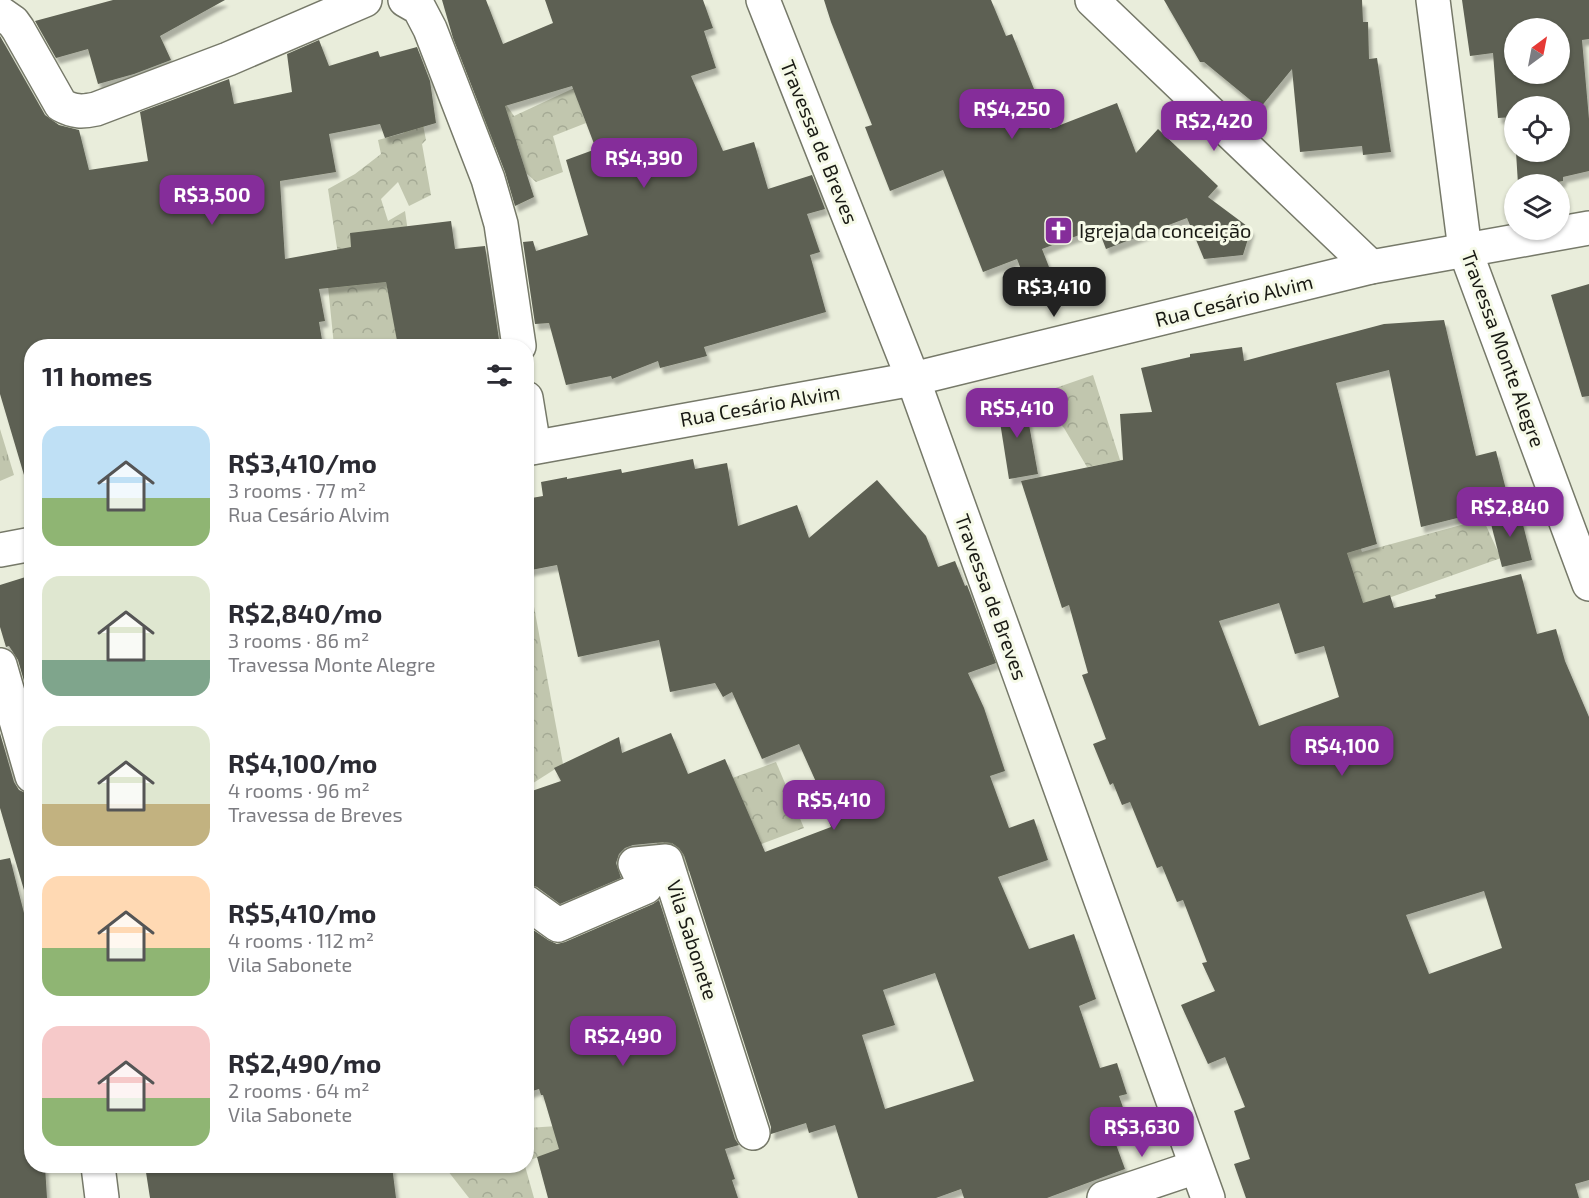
<!DOCTYPE html>
<html lang="en">
<head>
<meta charset="utf-8">
<style>
	:root { --surface:#fff; --page:#f7f7f7; --text:#2b2b33; --muted:#7c7c81; --accent:#852d9a }
	body { margin:0; font-family:"Exo 2",sans-serif; background:var(--page); color:var(--text); height:100vh; display:flex; flex-direction:column; font-size:22px; white-space:nowrap }
	* { box-sizing:border-box; margin:0 }
	p { font-size:20px; color:var(--muted) }
	.icon { flex:none; width:33px; height:33px; fill:none; stroke:currentColor; stroke-width:2; stroke-linecap:round; stroke-linejoin:round }
	.map { position:relative; flex:1; overflow:hidden }
	.side { position:absolute; left:24px; top:339px; width:510px; height:834px; display:flex; flex-direction:column; background:var(--surface); border-radius:24px; box-shadow:0 2px 4px #0004 }
	.side>* { flex:none }
	.needle { width:39px; rotate:32deg }
	.tools { position:absolute; left:1504px; top:18px; display:grid; gap:12px }
	.tools a { display:grid; place-items:center; width:66px; height:66px; border-radius:50%; background:var(--surface); box-shadow:0 2px 4px #0004; font-size:30px }
	.price { position:absolute; translate:-50% -51px; padding:0 14px; border-radius:12px; background:var(--accent); color:#fff; font-size:20px; line-height:39px; filter:drop-shadow(0 2px 3px #0008) }
	.price::after { content:''; position:absolute; left:50%; top:36px; width:18px; height:14px; margin-left:-9px; background:inherit; clip-path:polygon(0 0,100% 0,50% 100%) }
	.price.selected { background:#222; color:#fff }
	ul { padding:0; list-style:none }
	li { display:flex; align-items:center; gap:18px; height:150px; padding:0 18px }
	li span { display:grid; place-items:center; flex:none; width:168px; height:120px; border-radius:18px; color:#555 }
	li>.icon { margin-inline-start:auto }
	span .icon { width:72px; height:72px; fill:#fffc; stroke-width:1 }
	li b { font-size:26px }
	h2 { display:flex; justify-content:space-between; align-items:center; height:72px; padding:0 18px; font-size:26px }
	.map>svg:first-child { display:block }
	.grass { fill:url(#grass-tufts) }
	.forest { fill:url(#forest-crowns) }
	.building { fill:#5d6052; fill-rule:evenodd; filter:url(#shadow) }
	.lines { fill:none; stroke-linecap:round; stroke-linejoin:round }
	.street-casing { stroke:#767969; stroke-width:36 }
	.secondary-casing { stroke:#767969; stroke-width:36 }
	.street { stroke:#fff; stroke-width:33 }
	.secondary { stroke:#fff; stroke-width:33 }
	.labels { text-anchor:middle; stroke-width:6; stroke-linejoin:round; paint-order:stroke }
	.street-label { font-size:20px; fill:#191a14; stroke:#f6fae8 }
	.poi-label { font-size:20px; fill:#191a14; stroke:#f6fae8; text-anchor:start }
</style>
</head>
<body>
<div class="map">
<svg width="1589" height="1198" viewBox="0 0 1589 1198">
	<defs>
		<pattern id="grass-tufts" width="24" height="20" patternUnits="userSpaceOnUse" patternTransform="scale(1.5)"><rect width="24" height="20" fill="#c1c6ae"/><path d="M3 7l-1-3M5 7V3M7 7l1-3M15 17l-1-3M17 17v-4M19 17l1-3" fill="none" stroke="#a5aa95"/></pattern>
		<pattern id="forest-crowns" width="20" height="18" patternUnits="userSpaceOnUse" patternTransform="scale(1.5)"><rect width="20" height="18" fill="#c1c6ae"/><path d="M2 6a3 3 0 1 1 6 0M12 15a3 3 0 1 1 6 0" fill="none" stroke="#a5aa95"/></pattern>
		<filter id="shadow"><feDropShadow dx="3.5" dy="6" stdDeviation="1.5" flood-color="#0004"/></filter>
	</defs>
	<rect width="100%" height="100%" fill="#e9eddb"/>
	<polygon class="grass" points="0,429 14,475 0,481"/>
	<g class="forest">
		<polygon points="585,83 578,101 586,123 553,136 563,172 536,182 526,173 517,143 485,149 476,108 505,103 514,116"/>
		<polygon points="421,115 426,140 422,144 431,195 409,206 398,182 381,199 388,221 405,211 410,246 380,252 399,346 334,346 326,266 339,261 328,189 355,174 381,154 378,140 404,133 404,120"/>
		<polygon points="1093,375 1120,460 1168,455 1125,486 1120,461 1087,467 1064,428 1049,412 1044,392"/>
		<polygon points="1483,519 1501,558 1307,627 1352,525 1362,552"/>
		<polygon points="526,579 530,585 563,764 527,787"/>
		<polygon points="776,762 804,828 681,874 634,814"/>
		<polygon points="588,1124 626,1127 527,1161 527,1128"/>
		<polygon points="444,1166 525,1166 534,1198 469,1198"/>
	</g>
	<g class="building">
		<polygon points="113,0 225,0 160,36 171,60 134,74 98,84 88,49 56,58 35,21"/>
		<polygon points="442,0 486,0 503,44 553,23 545,0 703,0 713,28 704,31 716,68 691,76 723,151 754,142 768,189 812,175 825,209 807,214 820,252 810,255 826,312 704,347 707,356 660,368 658,361 612,379 611,376 566,385 549,323 535,324 523,242 533,241 536,251 588,235 566,160 596,149 572,86 505,106 534,197 515,206 505,172 453,38"/>
		<polygon points="824,0 991,0 1006,36 1012,34 1050,129 1117,103 1136,153 1158,129 1218,186 1208,197 1251,229 1243,255 1204,259 1187,218 1106,249 1098,228 1042,249 1056,285 1031,295 1017,259 983,272 943,170 890,191 865,127 872,125 831,22"/>
		<polygon points="1164,0 1362,0 1363,22 1368,22 1369,59 1377,58 1391,152 1363,155 1362,146 1300,152 1292,69 1260,108 1204,62 1200,62"/>
		<path d="M1462,0H1589V39L1582,40L1589,119V171L1563,177V181L1546,184H1518L1516,152H1560V106H1515V130L1514,117L1498,118L1493,53L1470,56ZM1515,28H1560V74H1515Z"/>
		<polygon points="0,36 45,115 59,125 79,130 89,170 148,161 140,112 229,79 234,104 292,92 287,54 319,40 329,66 378,51 380,57 417,47 430,81 436,123 385,138 380,124 329,134 336,172 280,181 285,259 351,247 350,233 451,221 455,249 485,246 500,346 398,346 386,282 319,289 325,321 319,322 323,346 32,346 32,474 24,475 0,394"/>
		<polygon points="1589,284 1589,396 1582,397 1551,295"/>
		<path d="M1444,320L1476,456L1496,451L1510,505L1421,527L1389,370L1336,383L1377,544L1347,553L1363,603L1390,595L1394,608L1436,598L1435,595L1521,574L1537,634L1556,629L1565,661L1589,717V1180L1575,1184L1579,1198H1246L1234,1164L1250,1159L1234,1111L1245,1107L1225,1057L1208,1064L1181,1005L1215,991L1202,963L1207,962L1183,900L1177,902L1162,866L1157,868L1130,802L1122,805L1113,783L1110,785L1093,744L1106,739L1082,675L1088,673L1069,605L1062,608L1021,481L1123,460L1120,414L1152,412L1141,368L1190,357V354L1242,347L1244,361L1384,324ZM1279,603L1295,654L1324,646L1339,697L1259,726L1219,621ZM1484,891L1502,948L1429,974L1406,915Z"/>
		<polygon points="1024,397 1038,474 1009,479 997,403"/>
		<path d="M693,459L695,469L727,463L738,526L797,505L809,538L877,480L926,536L938,567L955,561L965,586L967,585L996,663L968,673L984,708L1005,771L990,776L1009,828L1034,819L1048,860L998,877L1029,949L1074,934L1096,999L1079,1006L1100,1068L1117,1063L1127,1094L1119,1096L1127,1119L1116,1122L1121,1136L1114,1139L1125,1169L1047,1198H964L961,1189L936,1198H858L835,1125L809,1133L806,1123L771,1134V1127L684,855L679,848L672,843L664,842L633,845L625,848L619,854L616,863L621,878L560,904L537,887L526,883V793L561,781L554,768L619,737L622,753L671,733L688,774L725,759L765,852L831,827L826,814L830,813L799,744L762,759L732,692L723,697L715,683L670,692L659,640L578,657L557,565L526,571V499L543,496L541,482L567,477V479L621,469L622,473ZM935,973L974,1081L885,1109L862,1035L895,1025L883,990Z"/>
		<polygon points="1519,509 1532,560 1502,567 1489,516"/>
		<polygon points="32,575 32,694 28,695 18,660 9,646 6,647 0,627 0,585"/>
		<polygon points="0,733 14,782 19,790 32,796 32,889 24,890 0,808"/>
		<polygon points="10,858 24,913 32,911 32,1166 45,1166 47,1198 0,1198 0,860"/>
		<polygon points="659,900 735,1139 739,1145 725,1149 735,1179 732,1180 738,1198 548,1198 537,1157 559,1149 543,1095 541,1095 539,1089 526,1093 526,925 548,940 557,944 565,942 653,904"/>
		<polygon points="145,1166 392,1166 396,1198 150,1198"/>
	</g>
	<g class="lines">
		<defs>
			<g id="street">
				<polyline points="405,0 419,8 430,29 488,179 501,224 519,346"/>
				<polyline points="763,0 913,379 1208,1198"/>
				<polyline points="1092,0 1371,267"/>
				<polyline points="1433,0 1465,250 1589,584"/>
				<path d="M0,13L13,22L18,29L61,105C74,112 82,112 96,109L228,59L365,0"/>
				<polyline points="526,398 534,447"/>
				<polyline points="0,665 32,776"/>
				<polyline points="526,902 558,925 646,887 635,864 666,861 753,1133"/>
				<polyline points="98,1166 102,1198"/>
				<polyline points="1104,1198 1196,1167"/>
			</g>
			<g id="secondary">
				<polyline points="526,449 913,379 1371,267 1589,228"/>
				<polyline points="0,550 32,544"/>
			</g>
		</defs>
		<use href="#street" class="street-casing"/>
		<use href="#secondary" class="secondary-casing"/>
		<use href="#street" class="street"/>
		<use href="#secondary" class="secondary"/>
	</g>
	<defs>
		<symbol id="church-square" viewBox="-11 -11 22 22"><rect x="-9" y="-9" width="18" height="18" rx="4" fill="#852d9a" stroke="#f6fae8"/><path d="M-1.2-6h2.4v3.5h3.3v2.4h-3.3V6h-2.4V-.1h-3.3v-2.4h3.3Z" fill="#fff"/></symbol>
	</defs>
	<g fill-rule="evenodd">
		<use href="#church-square" x="1042" y="214" width="33" height="33"/>
	</g>
	<g class="labels">
		<g class="street-label">
			<text transform="translate(819 142) rotate(68)" y="7">Travessa de Breves</text>
			<text transform="translate(1234 301) rotate(-14)" y="7">Rua Cesário Alvim</text>
			<text transform="translate(1503 349) rotate(70)" y="7">Travessa Monte Alegre</text>
			<text transform="translate(760 406) rotate(-10)" y="7">Rua Cesário Alvim</text>
			<text transform="translate(991 597) rotate(70)" y="7">Travessa de Breves</text>
			<text transform="translate(692 940) rotate(72)" y="7">Vila Sabonete</text>
		</g>
		<g class="poi-label">
			<text x="1079" y="238">Igreja da conceição</text>
		</g>
	</g>
</svg>
<div class="tools">
<a><svg class="needle" viewBox="-14 -14 28 28"><path d="M0-13l5 13h-10z" fill="#e53935"/><path d="M0 13l5-13h-10z" fill="#7c7c81"/></svg></a>
<a><svg class="icon" aria-label="locate" viewBox="0 0 24 24"><circle cx="12" cy="12" r="6"/><path d="M12 2v4M12 18v4M2 12h4M18 12h4"/></svg></a>
<a><svg class="icon" aria-label="layers" viewBox="0 0 24 24"><path d="M12 4l9 5-9 5-9-5zM3 14l9 5 9-5"/></svg></a>
</div>
<b class="price" style="left:1012px;top:140px">R$4,250</b>
<b class="price" style="left:1214px;top:152px">R$2,420</b>
<b class="price" style="left:644px;top:189px">R$4,390</b>
<b class="price" style="left:212px;top:226px">R$3,500</b>
<b class="price selected" style="left:1054px;top:318px">R$3,410</b>
<b class="price" style="left:1017px;top:439px">R$5,410</b>
<b class="price" style="left:1510px;top:538px">R$2,840</b>
<b class="price" style="left:1342px;top:777px">R$4,100</b>
<b class="price" style="left:834px;top:831px">R$5,410</b>
<b class="price" style="left:623px;top:1067px">R$2,490</b>
<b class="price" style="left:1142px;top:1158px">R$3,630</b>
<section class="side">
<h2>11 homes<svg class="icon" aria-label="filters" viewBox="0 0 24 24"><path d="M4 7h16M4 17h16"/><circle cx="9" cy="7" r="2"/><circle cx="15" cy="17" r="2"/></svg></h2>
<ul>
<li><span style="background:linear-gradient(#bfe0f5 60%,#8fb573 0)"><svg class="icon" aria-label="home" viewBox="0 0 24 24"><path d="M3 11l9-7 9 7M6 9v11h12V9"/></svg></span><div><b>R$3,410/mo</b><p>3 rooms · 77 m²</p><p>Rua Cesário Alvim</p></div></li>
<li><span style="background:linear-gradient(#dfe7d0 70%,#7fa58c 0)"><svg class="icon" aria-label="home" viewBox="0 0 24 24"><path d="M3 11l9-7 9 7M6 9v11h12V9"/></svg></span><div><b>R$2,840/mo</b><p>3 rooms · 86 m²</p><p>Travessa Monte Alegre</p></div></li>
<li><span style="background:linear-gradient(#dfe7d0 65%,#c2b280 0)"><svg class="icon" aria-label="home" viewBox="0 0 24 24"><path d="M3 11l9-7 9 7M6 9v11h12V9"/></svg></span><div><b>R$4,100/mo</b><p>4 rooms · 96 m²</p><p>Travessa de Breves</p></div></li>
<li><span style="background:linear-gradient(#ffd9b3 60%,#8fb573 0)"><svg class="icon" aria-label="home" viewBox="0 0 24 24"><path d="M3 11l9-7 9 7M6 9v11h12V9"/></svg></span><div><b>R$5,410/mo</b><p>4 rooms · 112 m²</p><p>Vila Sabonete</p></div></li>
<li><span style="background:linear-gradient(#f6c9c9 60%,#8fb573 0)"><svg class="icon" aria-label="home" viewBox="0 0 24 24"><path d="M3 11l9-7 9 7M6 9v11h12V9"/></svg></span><div><b>R$2,490/mo</b><p>2 rooms · 64 m²</p><p>Vila Sabonete</p></div></li>
</ul>
</section>
</div>
</body>
</html>
